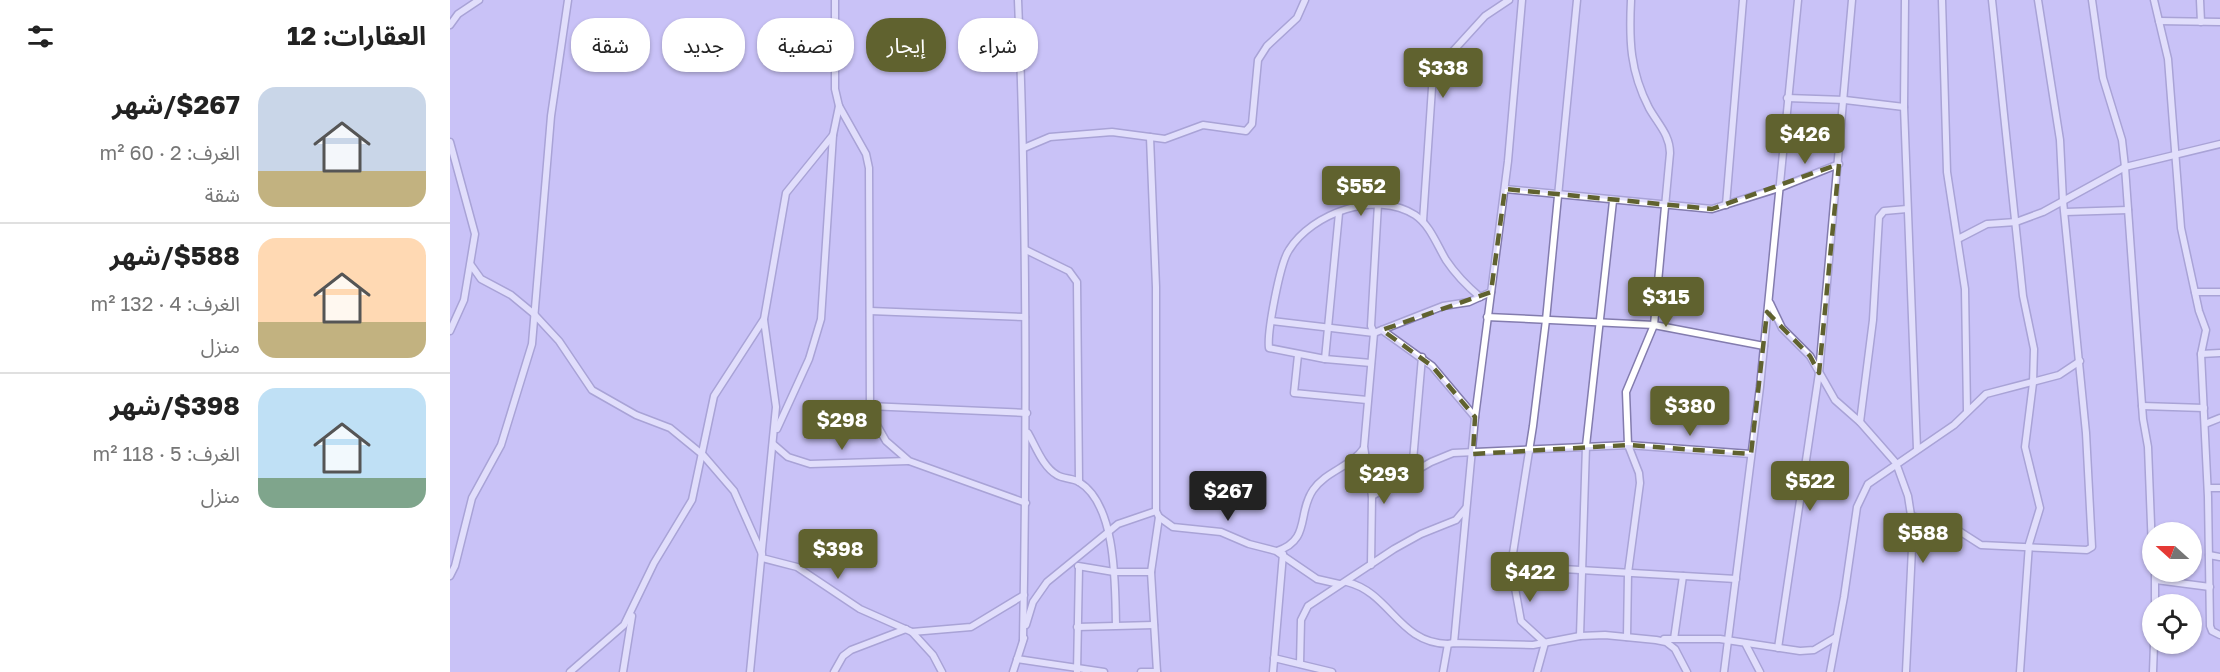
<!DOCTYPE html>
<html lang="ar">
<head>
<meta charset="utf-8">
<style>
	:root { --surface:#fff; --page:#f2f2f2; --text:#222; --muted:#767676; --line:#e0e0e0; --accent:#60622f }
	body { margin:0; font-family:"Golos Text","Noto Sans Arabic",sans-serif; background:var(--page); color:var(--text); direction:rtl; height:100vh; display:flex; flex-direction:column; font-size:22px; white-space:nowrap }
	* { box-sizing:border-box; margin:0 }
	p { font-size:20px; color:var(--muted) }
	.icon { flex:none; width:33px; height:33px; fill:none; stroke:currentColor; stroke-width:2; stroke-linecap:round; stroke-linejoin:round }
	.map { position:relative; flex:1; overflow:hidden; direction:ltr }
	.details { display:flex; flex-direction:column; background:var(--surface); width:450px }
	.details>* { flex:none }
	.banner { position:absolute; left:18px; top:18px; width:570px; height:54px; direction:rtl; display:flex; gap:12px }
	.needle { width:39px; rotate:291deg }
	.fabs { position:absolute; left:1692px; top:522px; display:grid; gap:12px }
	.fabs a { display:grid; place-items:center; width:60px; height:60px; border-radius:50%; background:var(--surface); box-shadow:0 2px 4px #0004; font-size:30px }
	.price { position:absolute; translate:-50% -51px; padding:0 14px; border-radius:6px; background:var(--accent); color:#fff; font-size:20px; line-height:39px; filter:drop-shadow(0 2px 3px #0008) }
	.price::after { content:''; position:absolute; left:50%; top:36px; width:18px; height:14px; margin-left:-9px; background:inherit; clip-path:polygon(0 0,100% 0,50% 100%) }
	.price.on { background:#222; color:#fff }
	ul { padding:0; list-style:none }
	li { display:flex; align-items:center; gap:18px; height:150px; padding:0 24px }
	li+li { border-top:2px solid var(--line) }
	li span { display:grid; place-items:center; flex:none; width:168px; height:120px; border-radius:18px; color:#555 }
	li>.icon { margin-inline-start:auto }
	span .icon { width:72px; height:72px; fill:#fffc; stroke-width:1 }
	li b { font-size:26px }
	h2 { display:flex; justify-content:space-between; align-items:center; height:72px; padding:0 24px; font-size:26px }
	.chip { padding:0 21px; border-radius:24px; background:var(--surface); box-shadow:0 2px 4px #0004; font-size:21px; line-height:54px }
	.chip.on { background:var(--accent); color:#fff }
	main { display:flex; flex:1; min-height:0 }
	.map>svg:first-child { display:block }
	.lines { fill:none; stroke-linecap:round; stroke-linejoin:round }
	.minor-casing { stroke:#837cae; stroke-width:9 }
	.minor { stroke:#fff; stroke-width:6 }
	.marked { fill:none; stroke:#60622f; stroke-width:4.5; stroke-dasharray:12 8; stroke-linejoin:round }
</style>
</head>
<body>
<main>
<div class="map">
<svg width="1770" height="672" viewBox="0 0 1770 672">
	<rect width="100%" height="100%" fill="#c9c2f7"/>
	<g class="lines">
		<defs>
			<g id="minor">
				<path d="M568,0C577,213 577,426 573,640"/>
				<polyline points="1455,0 1454,107 1467,449"/>
				<polyline points="1492,0 1497,172 1515,289 1517,411"/>
				<polyline points="1542,0 1573,296 1584,349 1583,383 1575,447 1590,508 1579,544 1570,672"/>
				<polyline points="1642,0 1653,78 1672,140 1675,167 1693,419 1698,447 1702,550"/>
				<polyline points="1704,0 1718,59 1731,228 1749,311 1756,330 1751,354 1758,497 1760,626 1762,631 1770,635"/>
				<polyline points="1750,0 1751,22"/>
				<polyline points="1709,21 1770,22"/>
				<polyline points="0,25 8,14 29,0"/>
				<polyline points="1337,98 1395,100 1454,107"/>
				<polyline points="389,106 416,154 419,168 420,413 436,441 459,461 576,503"/>
				<polyline points="700,137 706,287 706,511 709,517 701,572 707,672"/>
				<polyline points="0,142 25,234 14,300 0,331"/>
				<polyline points="574,148 600,137 662,132 715,139 753,125 796,131 802,124 808,60 817,46 847,18 855,0"/>
				<polyline points="1055,189 1262,209 1329,188 1389,164"/>
				<polyline points="1276,205 1293,0"/>
				<polyline points="1615,212 1678,210"/>
				<polyline points="973,221 983,73 1035,16 1059,0"/>
				<polyline points="1508,239 1537,224 1566,222 1593,212 1675,167 1770,144"/>
				<polyline points="576,250 619,271 627,282 629,482"/>
				<polyline points="21,265 31,279 61,295 84,314 109,341 142,390 186,415 220,428 253,455 284,491 312,554"/>
				<polyline points="1745,292 1770,292"/>
				<polyline points="1320,303 1332,328 1360,356 1385,400 1410,422 1446,463 1458,496 1463,528 1456,672"/>
				<polyline points="420,311 575,317"/>
				<polyline points="1037,317 1204,325 1314,346"/>
				<polyline points="822,321 924,333 993,306 1019,302 1041,292"/>
				<polyline points="932,330 982,366 1025,417"/>
				<polyline points="1751,354 1770,353"/>
				<polyline points="848,355 844,393 917,400"/>
				<polyline points="875,359 889,213"/>
				<path d="M921,363L875,359L819,348C817,332 830,263 839,250C862,213 926,190 965,215C980,225 987,245 996,260C1006,275 1017,286 1030,297"/>
				<polyline points="418,406 577,413"/>
				<polyline points="1692,406 1754,408"/>
				<polyline points="1410,422 1423,320 1429,217 1434,211 1457,209"/>
				<polyline points="1755,424 1770,418"/>
				<polyline points="327,429 359,359 371,319 383,135"/>
				<path d="M578,433C586,447 593,467 607,475C613,479 623,478 629,482C667,505 665,586 666,625"/>
				<polyline points="323,444 338,457 360,464 458,461"/>
				<polyline points="962,472 972,357"/>
				<polyline points="1758,488 1770,488"/>
				<polyline points="922,496 981,462 1003,453 1178,445 1301,454"/>
				<polyline points="1462,516 1506,529 1531,545 1637,550 1642,547 1636,433 1613,201 1610,140 1588,0"/>
				<polyline points="709,517 723,527 771,532 799,544 826,551 867,579 889,584"/>
				<path d="M827,551C861,540 847,513 863,490C876,471 901,467 914,448"/>
				<polyline points="1759,555 1770,557"/>
				<polyline points="312,558 347,567 410,609 462,632 483,655 492,672"/>
				<polyline points="921,565 922,496 914,447 924,333 921,326 928,204"/>
				<polyline points="628,566 664,572 701,572"/>
				<polyline points="1061,566 1286,579"/>
				<polyline points="1705,572 1705,604"/>
				<polyline points="0,576 5,566 22,498 51,445 82,344 101,116 118,0"/>
				<polyline points="1706,580 1760,587"/>
				<path d="M897,582C941,593 948,643 998,644"/>
				<polyline points="576,625 583,602 597,582 668,524 706,511"/>
				<polyline points="627,627 704,625"/>
				<polyline points="462,632 521,627 574,595"/>
				<polyline points="1130,636 1136,446 1163,201"/>
				<path d="M1177,637L1178,573L1190,483L1189,473L1178,445L1176,392L1204,325L1220,153C1220,135 1208,124 1199,108C1180,71 1179,41 1181,0"/>
				<polyline points="1214,639 1270,639 1350,651 1364,650 1386,637"/>
				<polyline points="1224,639 1233,576"/>
				<polyline points="1004,643 1025,417 1058,161 1072,0"/>
				<polyline points="1296,645 1310,672"/>
				<polyline points="1328,648 1369,373 1402,0"/>
				<polyline points="824,658 882,672"/>
				<polyline points="567,659 654,672"/>
				<polyline points="850,664 851,620 858,606 944,549 971,534 1006,520 1016,508"/>
				<polyline points="120,672 174,625 204,563 242,500 264,396 314,319 336,193 383,135 389,106 385,89 385,0"/>
				<polyline points="173,672 182,616"/>
				<polyline points="300,672 326,407 314,320"/>
				<polyline points="384,672 393,656 401,650 456,629"/>
				<polyline points="563,672 574,638"/>
				<polyline points="627,672 629,567"/>
				<polyline points="691,672 707,672"/>
				<polyline points="823,672 833,554"/>
				<polyline points="993,672 998,644 1004,643 1083,645 1130,636 1155,635 1206,640 1216,642 1225,649 1237,672"/>
				<polyline points="1087,672 1095,643 1071,621 1061,566 1083,426 1096,320 1127,0"/>
				<polyline points="1274,672 1310,387 1348,0"/>
				<polyline points="1380,672 1394,597 1407,507 1418,484 1504,425 1536,394 1609,375 1630,361"/>
				<polyline points="1703,672 1704,644"/>
			</g>
		</defs>
		<use href="#minor" class="minor-casing"/>
		<use href="#minor" class="minor"/>
	</g>
	<path d="M0 0H1770V672H0ZM1389,164L1369,373L1360,356L1317,312L1301,454L1178,445L1023,454L1025,417L982,366L932,330L1041,292L1055,189L1262,209Z" fill="#c9c2f7" fill-opacity=".55" fill-rule="evenodd"/>
	<path class="marked" d="M1389,164L1369,373L1360,356L1317,312L1301,454L1178,445L1023,454L1025,417L982,366L932,330L1041,292L1055,189L1262,209Z"/>
</svg>
<div class="fabs">
<a><svg class="needle" viewBox="-14 -14 28 28"><path d="M0-13l5 13h-10z" fill="#e53935"/><path d="M0 13l5-13h-10z" fill="#767676"/></svg></a>
<a><svg class="icon" aria-label="locate" viewBox="0 0 24 24"><circle cx="12" cy="12" r="6"/><path d="M12 2v4M12 18v4M2 12h4M18 12h4"/></svg></a>
</div>
<b class="price" style="left:993px;top:99px">$338</b>
<b class="price" style="left:1355px;top:165px">$426</b>
<b class="price" style="left:911px;top:217px">$552</b>
<b class="price" style="left:1216px;top:328px">$315</b>
<b class="price" style="left:1240px;top:437px">$380</b>
<b class="price" style="left:392px;top:451px">$298</b>
<b class="price" style="left:934px;top:505px">$293</b>
<b class="price" style="left:1360px;top:512px">$522</b>
<b class="price on" style="left:778px;top:522px">$267</b>
<b class="price" style="left:1473px;top:564px">$588</b>
<b class="price" style="left:388px;top:580px">$398</b>
<b class="price" style="left:1080px;top:603px">$422</b>
<div class="banner">
<a class="chip">شراء</a>
<a class="chip on">إيجار</a>
<a class="chip">تصفية</a>
<a class="chip">جديد</a>
<a class="chip">شقة</a>
</div>
</div>
<section class="details">
<h2>العقارات: 12<svg class="icon" aria-label="filters" viewBox="0 0 24 24"><path d="M4 7h16M4 17h16"/><circle cx="9" cy="7" r="2"/><circle cx="15" cy="17" r="2"/></svg></h2>
<ul>
<li><span style="background:linear-gradient(#c9d6e8 70%,#c2b280 0)"><svg class="icon" aria-label="home" viewBox="0 0 24 24"><path d="M3 11l9-7 9 7M6 9v11h12V9"/></svg></span><div><b>$267/شهر</b><p>الغرف: 2 · 60 m²</p><p>شقة</p></div></li>
<li><span style="background:linear-gradient(#ffd9b3 70%,#c2b280 0)"><svg class="icon" aria-label="home" viewBox="0 0 24 24"><path d="M3 11l9-7 9 7M6 9v11h12V9"/></svg></span><div><b>$588/شهر</b><p>الغرف: 4 · 132 m²</p><p>منزل</p></div></li>
<li><span style="background:linear-gradient(#bfe0f5 75%,#7fa58c 0)"><svg class="icon" aria-label="home" viewBox="0 0 24 24"><path d="M3 11l9-7 9 7M6 9v11h12V9"/></svg></span><div><b>$398/شهر</b><p>الغرف: 5 · 118 m²</p><p>منزل</p></div></li>
</ul>
</section>
</main>
</body>
</html>
